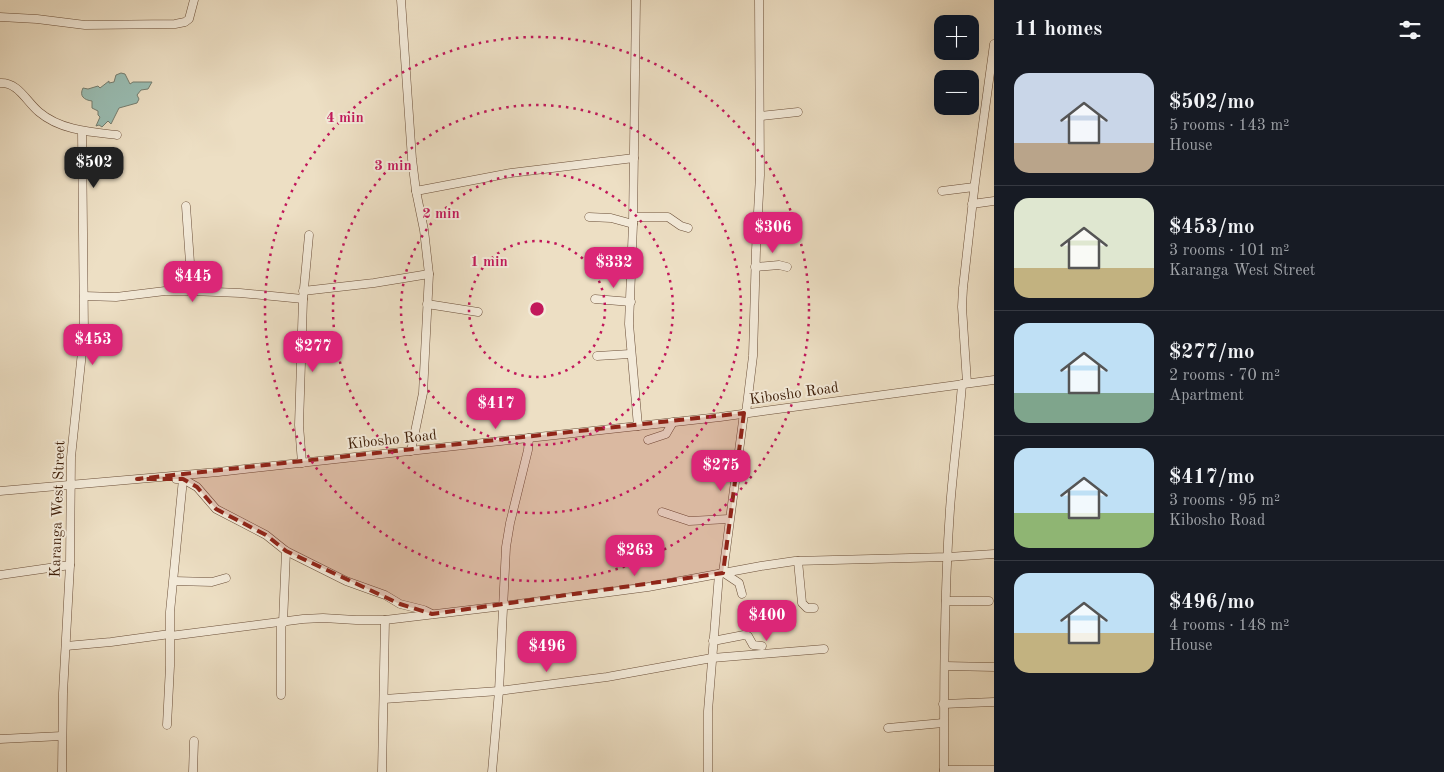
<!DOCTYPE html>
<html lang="en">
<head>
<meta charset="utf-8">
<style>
	:root { --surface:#171b24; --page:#20242c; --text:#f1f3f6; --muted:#9ea1a6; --line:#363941; --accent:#db2777 }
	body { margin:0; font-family:"Old Standard TT",serif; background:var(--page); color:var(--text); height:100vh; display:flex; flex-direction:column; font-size:19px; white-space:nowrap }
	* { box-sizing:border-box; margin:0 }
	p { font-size:16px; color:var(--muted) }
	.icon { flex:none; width:28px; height:28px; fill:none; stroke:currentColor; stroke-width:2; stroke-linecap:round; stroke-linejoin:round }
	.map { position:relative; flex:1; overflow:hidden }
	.drawer { display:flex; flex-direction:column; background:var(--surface); width:450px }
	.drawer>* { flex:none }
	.tools { position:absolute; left:934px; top:15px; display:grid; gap:10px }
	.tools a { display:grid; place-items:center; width:45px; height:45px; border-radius:10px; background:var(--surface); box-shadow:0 5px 20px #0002; font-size:25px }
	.price { position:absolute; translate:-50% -42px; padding:0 11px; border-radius:10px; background:var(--accent); color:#fff; font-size:16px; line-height:32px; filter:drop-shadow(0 1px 2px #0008) }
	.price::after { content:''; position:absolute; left:50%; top:30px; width:15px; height:11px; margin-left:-8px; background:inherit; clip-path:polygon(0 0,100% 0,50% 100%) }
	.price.current { background:#222; color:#fff }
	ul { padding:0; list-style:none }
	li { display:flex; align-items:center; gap:15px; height:125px; padding:0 20px }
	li+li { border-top:1px solid var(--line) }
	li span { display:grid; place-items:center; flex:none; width:140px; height:100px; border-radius:15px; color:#555 }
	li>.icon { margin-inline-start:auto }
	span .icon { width:60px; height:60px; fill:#fffc; stroke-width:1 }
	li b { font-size:21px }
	h2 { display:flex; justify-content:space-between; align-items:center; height:60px; padding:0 20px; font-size:21px }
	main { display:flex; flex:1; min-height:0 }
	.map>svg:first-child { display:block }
	.water { fill:#99bdb3; stroke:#757d6f }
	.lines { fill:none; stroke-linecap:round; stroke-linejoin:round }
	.minor-casing { stroke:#6a4e38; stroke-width:9 }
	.minor { stroke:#f3ead9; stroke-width:8 }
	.marked { fill:#8f2418; fill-opacity:0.2; stroke:#8f2418; stroke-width:4; stroke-dasharray:10 6; stroke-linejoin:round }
	.ring { fill:none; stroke:#c2185b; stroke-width:2.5; stroke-dasharray:2.5 5 }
	.labels { text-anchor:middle; stroke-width:4; stroke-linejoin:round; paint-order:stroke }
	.street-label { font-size:15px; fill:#3e1e09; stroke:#f3ead9 }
	.centre { fill:#c2185b; stroke:#f3ead9; stroke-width:2.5 }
	.ring-label { font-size:15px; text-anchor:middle; font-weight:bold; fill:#c2185b; stroke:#f3ead9; stroke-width:4; stroke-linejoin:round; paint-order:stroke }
</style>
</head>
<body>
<main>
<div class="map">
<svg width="994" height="772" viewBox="0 0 994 772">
	<rect width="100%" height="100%" fill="#eddfc4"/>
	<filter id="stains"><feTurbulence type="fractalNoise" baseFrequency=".004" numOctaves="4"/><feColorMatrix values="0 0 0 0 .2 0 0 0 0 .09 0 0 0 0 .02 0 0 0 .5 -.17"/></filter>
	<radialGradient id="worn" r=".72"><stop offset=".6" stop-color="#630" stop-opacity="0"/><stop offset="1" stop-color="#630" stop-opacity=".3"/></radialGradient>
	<path class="water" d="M121,73L125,74L130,84L133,82H152L148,89L141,90L137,95L139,99L137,103L119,108L111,124L108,121L102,127L99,125L96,126L100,117L98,115V111L92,108V101C84,100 79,96 83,88L88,89L98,86L100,88L109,81V83L114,82L116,75Z"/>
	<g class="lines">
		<defs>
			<g id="minor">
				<polyline points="401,0 412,159 416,191 424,230 429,274 423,393 411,451"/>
				<polyline points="636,0 633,224 629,324 638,426"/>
				<polyline points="0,17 37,19 85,25 175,24 185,22 189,19 194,0"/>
				<path d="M0,83C18,82 26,101 39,112C60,130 90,132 117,135"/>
				<polyline points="761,116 798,112"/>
				<polyline points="416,191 511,173 634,158"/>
				<polyline points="942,191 974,187"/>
				<polyline points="972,204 994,201"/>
				<polyline points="186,206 192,291"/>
				<polyline points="589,217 611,218 633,224"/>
				<polyline points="634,217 668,217 681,226 688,228"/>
				<polyline points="757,230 786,227 794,221"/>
				<polyline points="755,267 779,265 787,267"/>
				<polyline points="600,268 632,266"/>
				<polyline points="303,291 374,283 429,274"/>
				<polyline points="84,296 116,297 165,291 192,291 240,293 303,299"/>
				<polyline points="595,299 631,302"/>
				<polyline points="427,304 478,312"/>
				<polyline points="597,356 630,354"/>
				<polyline points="967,383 962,307 963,288 975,182 994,44"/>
				<polyline points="746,413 753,356 756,250 760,175 759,0"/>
				<polyline points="648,440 666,434 673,422"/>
				<polyline points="302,463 299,425 303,299 309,235"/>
				<polyline points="183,479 197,487 216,509 266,535 286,551 346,581 385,595 400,604 424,610 432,614"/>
				<polyline points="0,491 218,472 720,417 994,380"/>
				<polyline points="662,512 689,521 729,519"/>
				<polyline points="798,561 802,603 807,608 814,608"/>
				<polyline points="723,573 744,413"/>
				<polyline points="724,573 739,583 742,594"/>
				<polyline points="0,575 70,565"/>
				<polyline points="174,581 212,582 226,578"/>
				<polyline points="946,601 989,601"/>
				<polyline points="283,623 286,551"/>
				<polyline points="170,636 303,619 323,618 356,620 385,620 503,606 648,587 761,566 795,561 948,557 994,554"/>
				<polyline points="713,641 744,635 748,636 753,645 762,646"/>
				<polyline points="66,646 111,642 170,634"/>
				<polyline points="945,666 994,667"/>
				<polyline points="281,695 281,623"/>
				<polyline points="384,699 499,691 607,677 712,658 824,649"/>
				<polyline points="943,704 994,702"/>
				<polyline points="167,725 170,666 170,612 183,479 176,479"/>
				<polyline points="888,728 943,723"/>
				<polyline points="0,739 62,736"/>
				<polyline points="944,770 994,770"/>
				<polyline points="62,772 63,693 70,565 71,457 84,333 82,131"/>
				<polyline points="193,772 194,741"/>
				<polyline points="382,772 385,620"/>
				<polyline points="492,772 499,691 506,547 510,523 528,450 529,438"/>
				<polyline points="708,772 708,711 719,574"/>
				<path d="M944,772C944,684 944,597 950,509C953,467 959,425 962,384"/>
			</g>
		</defs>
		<use href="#minor" class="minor-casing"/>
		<use href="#minor" class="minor"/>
	</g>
	<path class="marked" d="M744,413L723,573L432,614L400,604L286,551L266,535L216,509L197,487L183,479H137Z"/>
	<g class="ring">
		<circle cx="537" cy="309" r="68"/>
		<circle cx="537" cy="309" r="136"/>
		<circle cx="537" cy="309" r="204"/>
		<circle cx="537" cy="309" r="272"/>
	</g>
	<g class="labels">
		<g class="street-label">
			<text transform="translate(794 393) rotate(-8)" y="5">Kibosho Road</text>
			<text transform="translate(392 439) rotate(-6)" y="5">Kibosho Road</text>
			<text transform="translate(57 509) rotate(-88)" y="5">Karanga West Street</text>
		</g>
	</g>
	<circle cx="537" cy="309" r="8" class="centre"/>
	<g class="ring-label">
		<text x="345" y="122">4 min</text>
		<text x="393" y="170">3 min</text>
		<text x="441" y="218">2 min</text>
		<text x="489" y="266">1 min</text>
	</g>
	<rect width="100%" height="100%" filter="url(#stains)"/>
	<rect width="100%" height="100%" fill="url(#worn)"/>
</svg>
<div class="tools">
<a>+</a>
<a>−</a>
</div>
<b class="price current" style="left:94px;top:189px">$502</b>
<b class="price" style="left:773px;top:254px">$306</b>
<b class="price" style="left:614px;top:289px">$332</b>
<b class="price" style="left:193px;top:303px">$445</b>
<b class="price" style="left:93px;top:366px">$453</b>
<b class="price" style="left:313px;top:373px">$277</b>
<b class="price" style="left:496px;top:430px">$417</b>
<b class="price" style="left:721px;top:492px">$275</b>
<b class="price" style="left:635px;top:577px">$263</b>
<b class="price" style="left:767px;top:642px">$400</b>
<b class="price" style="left:547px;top:673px">$496</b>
</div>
<section class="drawer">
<h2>11 homes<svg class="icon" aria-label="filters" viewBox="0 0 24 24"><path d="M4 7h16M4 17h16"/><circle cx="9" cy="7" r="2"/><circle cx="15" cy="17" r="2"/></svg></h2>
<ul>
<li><span style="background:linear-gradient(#c9d6e8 70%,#b9a48a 0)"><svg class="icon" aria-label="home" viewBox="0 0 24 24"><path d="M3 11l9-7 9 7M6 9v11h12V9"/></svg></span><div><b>$502/mo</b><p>5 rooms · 143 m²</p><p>House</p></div></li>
<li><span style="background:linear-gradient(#dfe7d0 70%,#c2b280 0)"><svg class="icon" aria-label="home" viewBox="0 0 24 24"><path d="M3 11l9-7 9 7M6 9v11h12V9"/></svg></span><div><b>$453/mo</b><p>3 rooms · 101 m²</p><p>Karanga West Street</p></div></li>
<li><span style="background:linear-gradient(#bfe0f5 70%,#7fa58c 0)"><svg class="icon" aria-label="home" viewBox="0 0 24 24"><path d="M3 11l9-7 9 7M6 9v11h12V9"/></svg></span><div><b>$277/mo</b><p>2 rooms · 70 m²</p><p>Apartment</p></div></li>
<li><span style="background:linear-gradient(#bfe0f5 65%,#8fb573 0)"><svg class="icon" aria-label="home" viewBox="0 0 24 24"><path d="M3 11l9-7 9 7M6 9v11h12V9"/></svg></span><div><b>$417/mo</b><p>3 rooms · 95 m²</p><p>Kibosho Road</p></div></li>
<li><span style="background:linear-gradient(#bfe0f5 60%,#c2b280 0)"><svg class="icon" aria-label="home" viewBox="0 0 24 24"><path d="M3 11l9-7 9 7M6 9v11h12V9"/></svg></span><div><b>$496/mo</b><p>4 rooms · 148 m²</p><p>House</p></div></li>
</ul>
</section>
</main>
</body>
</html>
